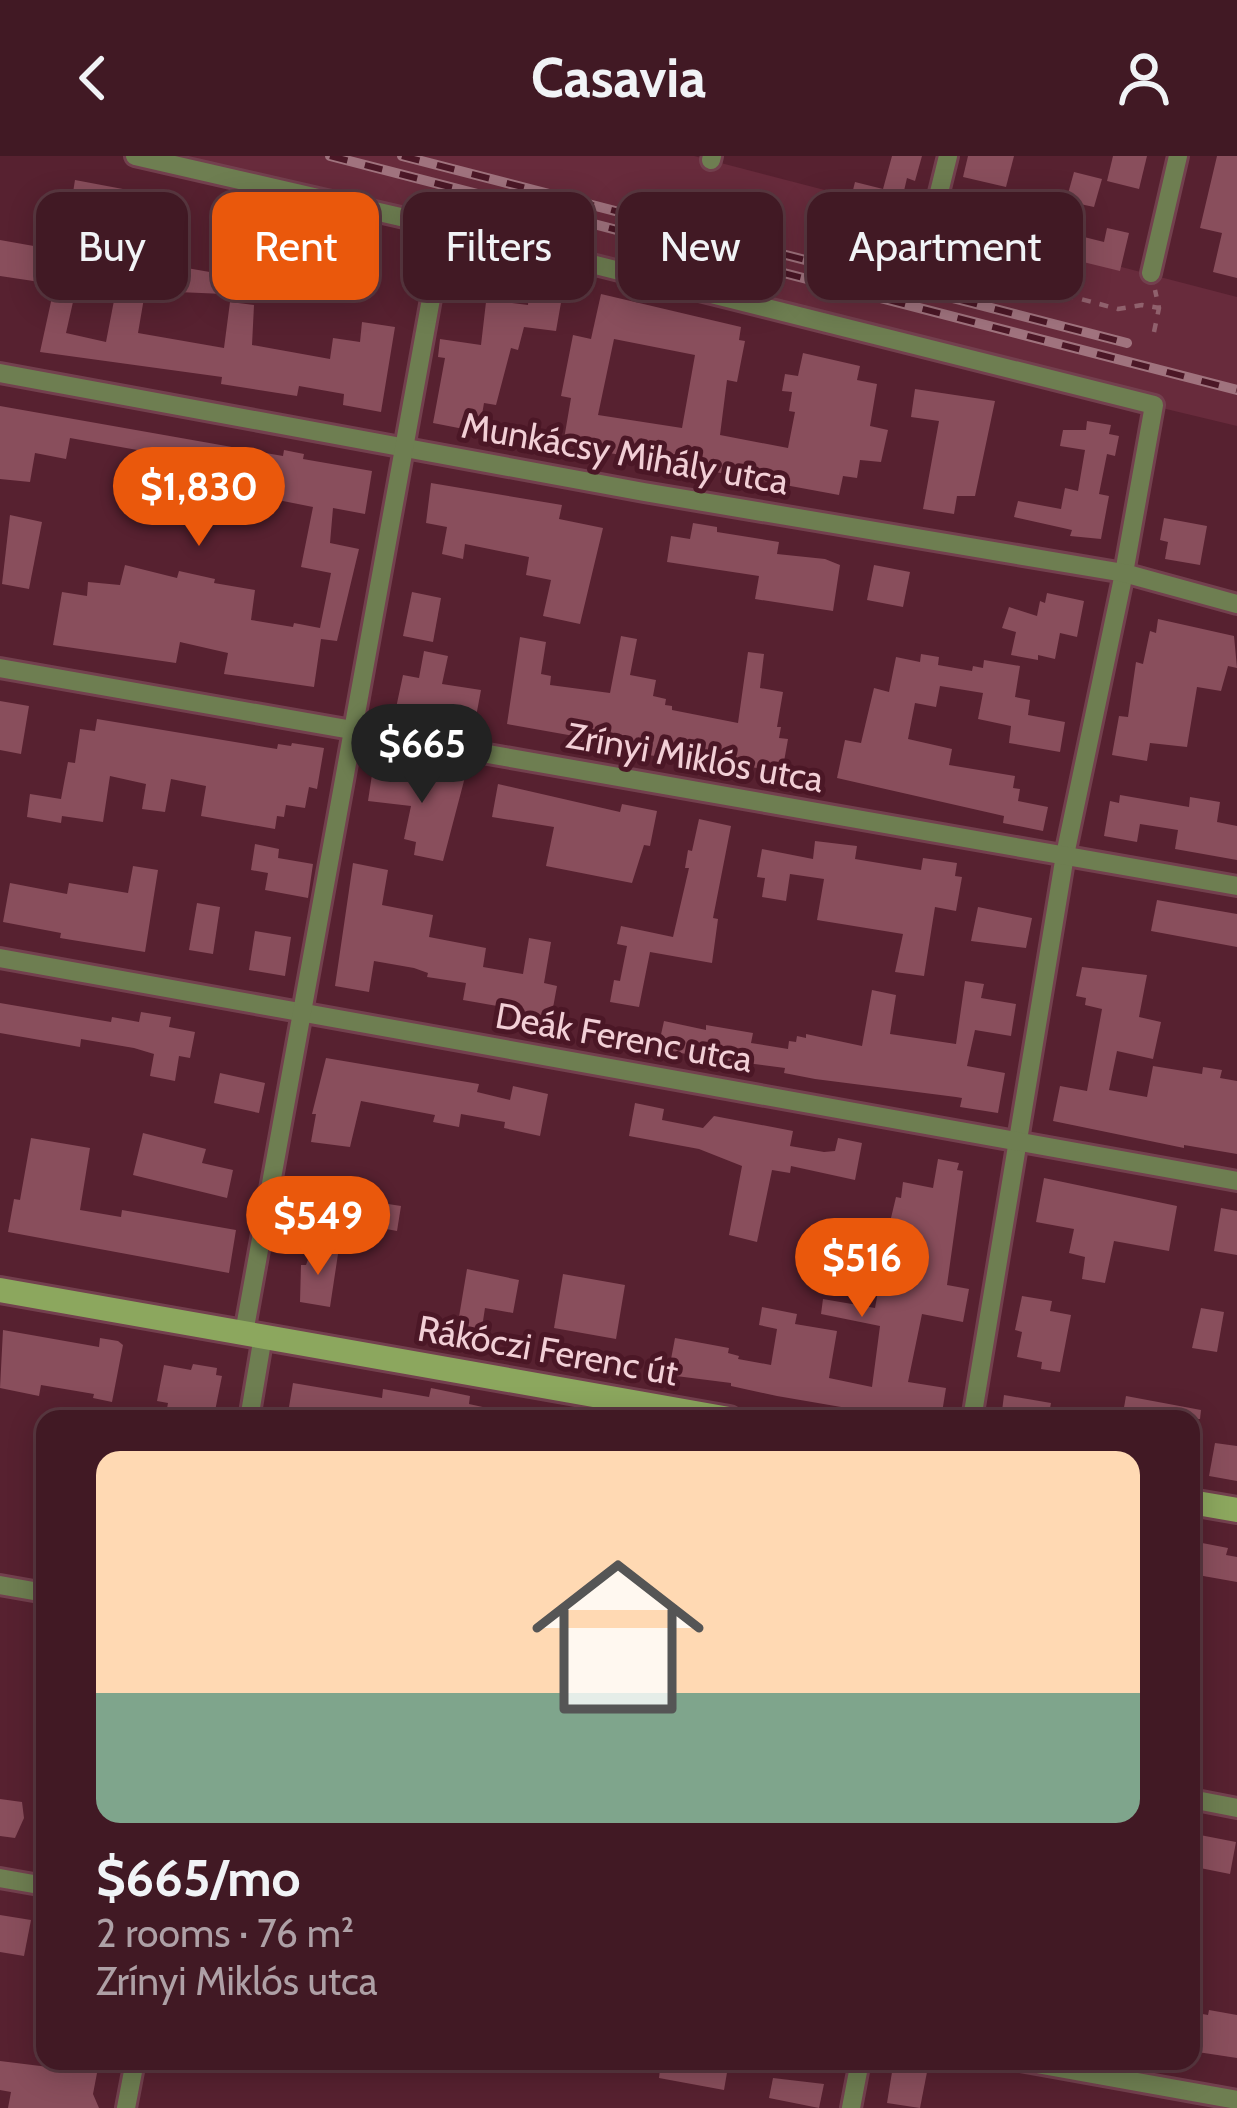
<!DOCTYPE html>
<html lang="en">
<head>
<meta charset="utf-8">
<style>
	:root { --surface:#411924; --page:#48222c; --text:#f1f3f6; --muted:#aea0a6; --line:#5a3841; --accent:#ea580c }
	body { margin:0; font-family:Cabin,sans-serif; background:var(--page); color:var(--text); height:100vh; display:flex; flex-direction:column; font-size:45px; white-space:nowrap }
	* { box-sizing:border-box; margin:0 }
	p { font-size:39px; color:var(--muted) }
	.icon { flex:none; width:66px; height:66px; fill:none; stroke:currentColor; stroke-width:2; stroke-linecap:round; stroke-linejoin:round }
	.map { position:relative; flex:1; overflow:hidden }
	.drawer { position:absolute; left:36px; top:1254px; width:1164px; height:660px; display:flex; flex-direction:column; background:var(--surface); border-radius:24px; box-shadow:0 6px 30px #0003,0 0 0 3px var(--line) }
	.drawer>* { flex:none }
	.top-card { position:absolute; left:36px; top:36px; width:1167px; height:108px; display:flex; gap:24px }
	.price { position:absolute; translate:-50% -102px; padding:0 27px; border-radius:42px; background:var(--accent); color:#fff; font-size:39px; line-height:78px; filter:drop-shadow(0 3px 6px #0008) }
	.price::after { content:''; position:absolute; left:50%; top:72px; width:36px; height:27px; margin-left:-18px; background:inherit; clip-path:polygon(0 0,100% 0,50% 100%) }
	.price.current { background:#222; color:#fff }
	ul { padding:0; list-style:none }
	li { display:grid; align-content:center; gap:24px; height:636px; padding:0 60px }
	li+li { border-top:3px solid var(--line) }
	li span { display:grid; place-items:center; height:372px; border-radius:24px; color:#555 }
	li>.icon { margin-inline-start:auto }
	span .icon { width:216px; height:216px; fill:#fffc; stroke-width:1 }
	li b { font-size:51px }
	.chip { padding:0 42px; border-radius:24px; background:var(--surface); box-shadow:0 6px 30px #0003,0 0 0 3px var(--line); font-size:42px; line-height:108px }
	.chip.current { background:var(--accent); color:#fff }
	header { display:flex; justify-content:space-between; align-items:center; height:156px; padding:0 60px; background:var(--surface); font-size:54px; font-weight:800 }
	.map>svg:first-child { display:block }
	.built { fill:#682b3c }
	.building { fill:#894e5c; fill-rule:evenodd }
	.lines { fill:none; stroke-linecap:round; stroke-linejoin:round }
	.street-casing { stroke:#73404e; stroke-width:24 }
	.secondary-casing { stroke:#73404e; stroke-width:30 }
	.path { stroke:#90616d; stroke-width:4.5; stroke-dasharray:9 9; stroke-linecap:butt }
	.street { stroke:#6e7e51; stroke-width:18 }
	.secondary { stroke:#8ca75e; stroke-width:24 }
	.rail-casing { stroke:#a0737e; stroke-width:10 }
	.rail { stroke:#4b1726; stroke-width:6; stroke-dasharray:18; stroke-linecap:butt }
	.labels { text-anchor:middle; stroke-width:10; stroke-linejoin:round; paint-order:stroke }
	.street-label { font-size:36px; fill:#f2cfd6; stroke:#4b1726 }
</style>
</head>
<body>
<header><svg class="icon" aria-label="back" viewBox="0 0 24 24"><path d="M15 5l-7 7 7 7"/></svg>Casavia<svg class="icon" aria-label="person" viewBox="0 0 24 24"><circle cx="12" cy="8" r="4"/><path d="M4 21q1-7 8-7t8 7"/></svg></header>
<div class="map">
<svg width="1237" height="1952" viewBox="0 0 1237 1952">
	<rect width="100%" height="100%" fill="#572130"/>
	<polygon class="built" points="128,0 694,0 1237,141 1237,270 305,46"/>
	<g class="building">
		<polygon points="892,0 922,0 915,25 907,22 892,86 853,78 856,66 842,62 849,33 853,34 855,26 883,33"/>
		<polygon points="968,0 1014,0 1006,31 963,21"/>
		<polygon points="1113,0 1147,0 1139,33 1107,25"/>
		<polygon points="1217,0 1237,0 1237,122 1213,116 1222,77 1200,72"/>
		<polygon points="1074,16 1102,23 1094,51 1066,45"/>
		<polygon points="75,24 160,40 156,64 71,49"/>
		<polygon points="958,55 1040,76 1035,98 952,81"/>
		<polygon points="1107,72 1129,77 1120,115 1079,105 1084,81 1104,86"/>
		<polygon points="0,84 45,92 40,126 0,120"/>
		<polygon points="123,98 140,101 133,140 144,142 138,177 224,192 230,146 254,149 252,189 330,203 333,182 360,186 362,166 395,171 381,256 343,249 344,238 299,230 297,240 221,228 222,221 40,196 52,141 73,146 66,177 106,186"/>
		<polygon points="462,110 494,116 489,144 528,149 529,135 562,141 556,175 524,171 518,194 511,192 496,249 484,247 479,276 433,267 445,202 438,201 440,183 481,189 486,146 456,141"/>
		<polygon points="181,111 227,119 224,138 178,136"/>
		<path d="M601,138L741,171L739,184L745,185L737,226L727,224L720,279L788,292L795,256L789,255L792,236L782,235L785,218L798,220L803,197L860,210L857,224L877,228L870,270L888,274L881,306L860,304L857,322L843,320L839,339L683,310L684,300L651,295L650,304L563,289L571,242L561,240L573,179L591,183ZM614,183L695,199L682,272L598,259Z"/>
		<polygon points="915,233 995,245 975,340 957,340 954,358 923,353 939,265 911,261"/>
		<polygon points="0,250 283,300 284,294 304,298 303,303 372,315 365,358 333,352 330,387 359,393 337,485 321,483 314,531 224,518 228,497 180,486 176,507 53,489 62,436 87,440 88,426 120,429 125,409 177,422 179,415 215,423 214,427 255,434 251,464 293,471 294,467 320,472 331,417 301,411 313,351 248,338 244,359 222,367 204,341 165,335 159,369 138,365 146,320 138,318 143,295 70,282 66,303 35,297 30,326 0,323"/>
		<polygon points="1087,265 1111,269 1109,278 1119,280 1115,300 1107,298 1099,338 1109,340 1101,383 1070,380 1072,374 1014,361 1018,345 1061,353 1065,332 1078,335 1085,294 1060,290 1063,274 1086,274"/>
		<polygon points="431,327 562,349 559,363 603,372 580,468 543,460 551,424 526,419 529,401 465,388 463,403 442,398 447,371 426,367"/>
		<polygon points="10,359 42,366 29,433 2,428"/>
		<polygon points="1164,362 1207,370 1200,409 1165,403 1168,386 1160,384"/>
		<polygon points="693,367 717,371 717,376 779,386 777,398 825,403 840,409 833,455 755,443 759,420 667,406 671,380 690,383"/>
		<polygon points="874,409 910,416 903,451 867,444"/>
		<polygon points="412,436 441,442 433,486 403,480"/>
		<polygon points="1047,437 1084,445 1077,481 1060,477 1055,503 1038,499 1038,504 1011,499 1016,476 1002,472 1009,451 1037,460 1040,445 1045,447"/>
		<polygon points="1158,463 1234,480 1237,512 1228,510 1221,535 1197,531 1187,591 1150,587 1147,605 1112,599 1119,560 1128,561 1136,506 1143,508 1150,475 1156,477"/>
		<polygon points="621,480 637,483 630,519 656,524 653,540 666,543 665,549 672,550 672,554 738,567 748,496 764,498 760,532 783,536 777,571 781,571 779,582 788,583 782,617 656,592 655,600 573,588 574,580 507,568 520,481 546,486 541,518 551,520 550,529 610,537"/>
		<polygon points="424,495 448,500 442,528 481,534 475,566 396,552 403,519 419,522"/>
		<polygon points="921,498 939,501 938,509 972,515 973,510 983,512 984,504 1020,510 1015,541 1030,544 1028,559 1065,566 1060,596 1009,587 1011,570 978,563 983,537 940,530 936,551 915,547 908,583 952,593 949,609 1015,620 1013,632 1020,633 1018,645 1048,651 1043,675 1003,667 1004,660 837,622 845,584 861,587 874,532 889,536 896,501 920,506"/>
		<polygon points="0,545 29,550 21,598 0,594"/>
		<polygon points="97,563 277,593 278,588 291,590 292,587 324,592 317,633 309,631 305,652 286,649 284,661 277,660 275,673 201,660 206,630 171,623 165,656 142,653 146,628 110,620 103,666 62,660 61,667 27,661 30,638 61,643 68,606 75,607 80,573 95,575"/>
		<polygon points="373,612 432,620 433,615 465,621 443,705 414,699 416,686 404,683 411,650 368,645"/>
		<polygon points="498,628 620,656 622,648 657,655 650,690 644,689 632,727 546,710 554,671 492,661"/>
		<polygon points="1120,639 1189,651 1190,641 1220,646 1217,666 1237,670 1237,704 1175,693 1178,674 1140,668 1137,686 1104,680 1110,645 1119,647"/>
		<polygon points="699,663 731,670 713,762 718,763 712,807 650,796 639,851 610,846 614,824 620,825 627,790 617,788 621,770 673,781 689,712 685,712 688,694 692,695"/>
		<polygon points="815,685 857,690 855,703 921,714 923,702 957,707 955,720 962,721 956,755 935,751 924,820 895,816 903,778 817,764 824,723 790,718 786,745 762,741 765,722 757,721 762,693 813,703"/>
		<polygon points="255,688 279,693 278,702 313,708 308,742 265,734 268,717 251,714"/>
		<polygon points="353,707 388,714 382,749 433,759 429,781 486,792 483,811 523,818 529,782 551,786 544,827 557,830 550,868 518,862 520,854 463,844 466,827 427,821 428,817 414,812 374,805 369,836 335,830"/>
		<polygon points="133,710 158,714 145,796 60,782 61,777 3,766 10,727 67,738 69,727 128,737"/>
		<polygon points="1157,744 1237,758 1237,791 1151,775"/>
		<polygon points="197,747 220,751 213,798 189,794"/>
		<polygon points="978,751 1032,762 1026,792 971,785"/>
		<polygon points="255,775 291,781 285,820 249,814"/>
		<polygon points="1082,811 1147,819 1139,861 1161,866 1153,903 1117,895 1109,934 1147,941 1153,910 1202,918 1203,911 1222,914 1220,922 1237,925 1237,998 1184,989 1184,992 1053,965 1060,930 1087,935 1102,853 1085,849 1086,842 1076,840"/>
		<polygon points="965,825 984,828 981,842 1016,848 1011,880 975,874 967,910 1005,917 998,957 960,951 962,942 956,941 815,923 784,917 785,912 747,907 746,911 658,892 664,865 706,874 706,869 753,877 751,887 788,893 789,885 796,886 797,880 806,882 806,878 862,890 872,834 896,839 890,878 956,888"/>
		<polygon points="0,847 111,866 112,861 139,866 141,856 171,861 169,871 195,876 190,902 179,900 175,925 150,920 154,898 134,892 81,883 80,891 0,877"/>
		<polygon points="326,902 479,928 477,936 510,944 513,930 548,938 540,980 504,972 505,966 461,958 459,971 433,966 435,959 361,945 350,991 311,986 316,958 312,958"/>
		<polygon points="220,917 265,927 259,957 214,947"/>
		<polygon points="635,947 664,953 662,964 703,972 714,960 793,975 790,990 824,996 835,995 838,982 862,987 855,1024 791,1010 790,1017 772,1014 757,1086 729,1079 742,1010 699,993 629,980"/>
		<polygon points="143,977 206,993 202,1007 233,1014 227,1042 133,1019"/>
		<polygon points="31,982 90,992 80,1054 121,1061 122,1054 236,1074 229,1117 8,1076 14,1043 20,1044"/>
		<polygon points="938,1003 959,1007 957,1014 963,1015 947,1129 969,1133 963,1166 922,1158 908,1226 946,1232 941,1263 911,1263 777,1240 731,1230 731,1227 668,1219 675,1182 729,1192 728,1197 739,1200 738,1203 771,1209 777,1173 759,1169 762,1151 797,1158 795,1168 837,1175 829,1222 872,1231 880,1170 821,1158 823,1143 875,1152 883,1108 880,1108 896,1041 901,1042 903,1026 933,1032"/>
		<polygon points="1044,1022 1177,1050 1169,1095 1114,1085 1105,1127 1082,1123 1085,1101 1069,1097 1074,1073 1036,1066"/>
		<polygon points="369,1045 401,1050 397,1075 365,1069"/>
		<polygon points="1221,1052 1237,1055 1237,1099 1214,1095"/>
		<polygon points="312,1093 338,1098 330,1151 300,1146 301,1109 306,1109"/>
		<polygon points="467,1113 519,1124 513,1157 485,1152 481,1178 457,1173"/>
		<polygon points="563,1118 625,1129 616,1183 554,1172"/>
		<polygon points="1022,1140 1052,1145 1050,1155 1071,1159 1060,1216 1041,1213 1042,1206 1017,1201 1022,1176 1015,1174"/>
		<polygon points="1201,1152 1224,1156 1217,1196 1192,1192"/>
		<polygon points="3,1174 99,1191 100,1182 118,1185 123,1189 112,1246 93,1242 94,1238 41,1229 39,1240 0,1232"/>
		<polygon points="193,1208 217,1212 216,1219 222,1220 215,1255 196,1252 194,1263 165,1263 168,1247 157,1245 164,1209 191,1214"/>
		<polygon points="293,1227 382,1242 383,1233 429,1241 431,1232 470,1240 469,1248 501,1255 500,1263 287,1263"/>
		<polygon points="1004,1239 1051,1247 1048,1263 1001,1263"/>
		<polygon points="1126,1240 1201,1254 1200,1263 1122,1263"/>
		<polygon points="1215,1287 1237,1290 1237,1325 1209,1320"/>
		<polygon points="1197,1386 1228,1392 1226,1399 1237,1401 1237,1426 1192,1418"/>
		<polygon points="0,1643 22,1646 24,1662 15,1682 0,1680"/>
		<polygon points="1200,1679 1236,1686 1230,1718 1195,1711"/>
		<polygon points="0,1759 31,1764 24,1800 0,1796"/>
		<polygon points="1209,1854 1237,1859 1237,1902 1191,1895 1191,1856 1208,1859"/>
		<polygon points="0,1905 97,1917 93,1938 99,1952 8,1952 11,1936 0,1934"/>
		<polygon points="661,1905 729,1905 724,1934 659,1922"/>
		<polygon points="893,1910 927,1916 920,1952 887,1947"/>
		<polygon points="773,1922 824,1928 819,1952 769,1942"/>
	</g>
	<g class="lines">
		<defs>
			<g id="street">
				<polyline points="135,0 444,71 1154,249 1124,417 1065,699 972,1263"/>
				<polyline points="711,4 712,0"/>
				<polyline points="924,97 948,0"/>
				<polyline points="1151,117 1178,0"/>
				<polyline points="0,217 644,336 1124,417 1237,448"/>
				<polyline points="0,512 1237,730"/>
				<polyline points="0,802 1237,1025"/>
				<polyline points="244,1177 444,71"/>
				<polyline points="249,1263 263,1180"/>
				<polyline points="0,1429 45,1437"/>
				<polyline points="1191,1643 1237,1652"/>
				<polyline points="0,1722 45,1730"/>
				<polyline points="1020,1905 1237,1944"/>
				<polyline points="126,1952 135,1905"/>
				<polyline points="851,1952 860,1905"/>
			</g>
			<g id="secondary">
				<polyline points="0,1134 729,1263"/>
				<polyline points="1191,1346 1237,1354"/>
			</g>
		</defs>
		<use href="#street" class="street-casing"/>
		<use href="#secondary" class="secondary-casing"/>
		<g class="path">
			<polyline points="943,106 1118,153 1142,149 1159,152"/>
			<polyline points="1154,176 1159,152 1155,134"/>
		</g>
		<use href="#street" class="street"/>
		<use href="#secondary" class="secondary"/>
		<defs>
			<g id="rail">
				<polyline points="330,0 1237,234"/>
				<polyline points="402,0 1127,187"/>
			</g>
		</defs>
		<use href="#rail" class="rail-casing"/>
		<use href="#rail" class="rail"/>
	</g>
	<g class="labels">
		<g class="street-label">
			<text transform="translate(625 297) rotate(10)" y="13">Munkácsy Mihály utca</text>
			<text transform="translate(695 601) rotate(10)" y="13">Zrínyi Miklós utca</text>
			<text transform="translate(624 881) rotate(10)" y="13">Deák Ferenc utca</text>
			<text transform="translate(548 1194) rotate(10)" y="13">Rákóczi Ferenc út</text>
		</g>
	</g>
</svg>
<b class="price" style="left:199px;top:393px">$1,830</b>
<b class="price current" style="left:422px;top:650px">$665</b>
<b class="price" style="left:318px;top:1122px">$549</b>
<b class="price" style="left:862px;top:1164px">$516</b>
<div class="top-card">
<a class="chip">Buy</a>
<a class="chip current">Rent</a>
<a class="chip">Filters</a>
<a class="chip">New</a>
<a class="chip">Apartment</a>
</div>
<section class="drawer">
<ul>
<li><span style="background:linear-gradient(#ffd9b3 65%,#7fa58c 0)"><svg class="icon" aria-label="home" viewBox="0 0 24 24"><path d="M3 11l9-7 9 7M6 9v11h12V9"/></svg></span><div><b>$665/mo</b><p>2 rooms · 76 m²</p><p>Zrínyi Miklós utca</p></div></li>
</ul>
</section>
</div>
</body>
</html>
